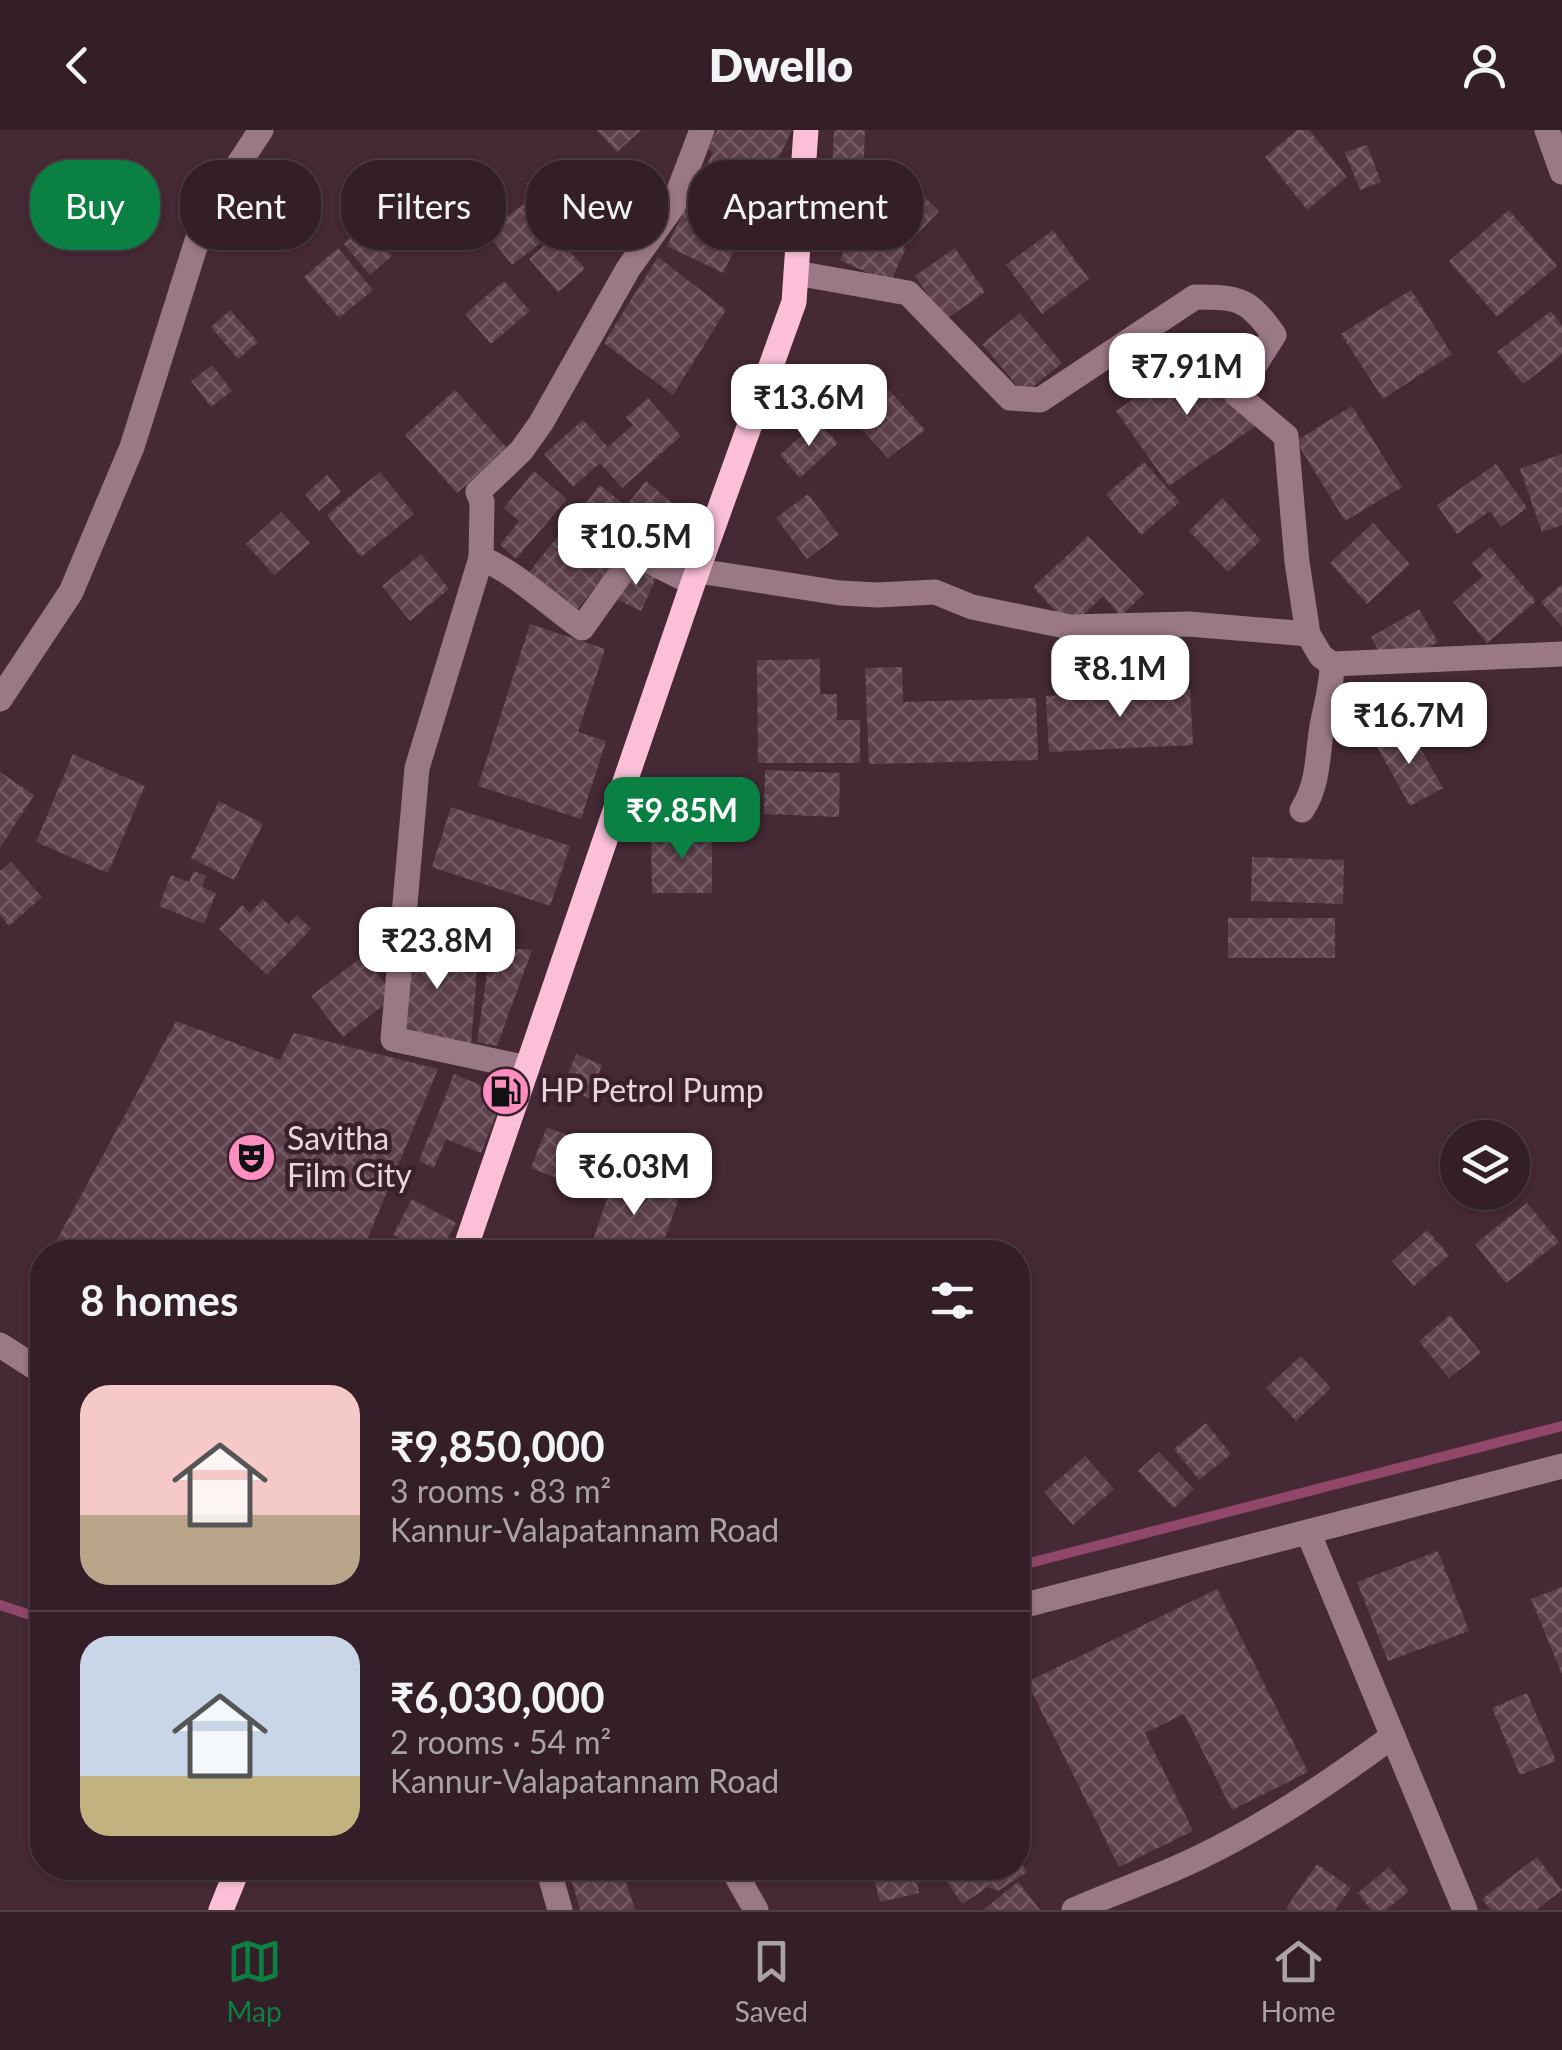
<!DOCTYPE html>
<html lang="en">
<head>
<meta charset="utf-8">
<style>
	:root { --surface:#341f28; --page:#3c2730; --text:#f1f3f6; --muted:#a9a2a8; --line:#4e3d45; --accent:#0b8043 }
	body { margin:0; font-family:Lato,sans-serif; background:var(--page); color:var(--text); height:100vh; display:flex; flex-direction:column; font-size:38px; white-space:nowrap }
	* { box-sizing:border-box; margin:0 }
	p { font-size:32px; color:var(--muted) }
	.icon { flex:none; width:55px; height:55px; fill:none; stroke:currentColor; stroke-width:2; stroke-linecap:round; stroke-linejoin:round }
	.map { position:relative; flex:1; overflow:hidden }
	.side { position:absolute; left:30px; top:1110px; width:1000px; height:640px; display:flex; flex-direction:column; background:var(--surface); border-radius:40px; box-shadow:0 2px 8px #0004,0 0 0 2px var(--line) }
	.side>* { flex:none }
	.hud { position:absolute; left:30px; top:30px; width:1000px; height:90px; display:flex; gap:20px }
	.fabs { position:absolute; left:1440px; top:990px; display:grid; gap:20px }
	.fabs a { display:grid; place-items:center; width:90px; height:90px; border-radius:50%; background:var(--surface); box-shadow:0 2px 8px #0004,0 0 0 2px var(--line); font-size:50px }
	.price { position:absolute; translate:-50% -85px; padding:0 22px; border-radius:20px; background:#fff; color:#222; font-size:32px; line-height:65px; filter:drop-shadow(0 2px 5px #0008) }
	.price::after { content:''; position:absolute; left:50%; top:60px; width:30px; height:22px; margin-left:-15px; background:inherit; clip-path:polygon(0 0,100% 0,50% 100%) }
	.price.current { background:var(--accent); color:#fff }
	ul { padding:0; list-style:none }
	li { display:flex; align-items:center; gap:30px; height:250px; padding:0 50px }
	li+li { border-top:2px solid var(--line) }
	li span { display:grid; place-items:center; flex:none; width:280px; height:200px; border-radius:30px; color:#555 }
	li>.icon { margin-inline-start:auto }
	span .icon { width:120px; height:120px; fill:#fffc; stroke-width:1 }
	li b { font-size:42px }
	h2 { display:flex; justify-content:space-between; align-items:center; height:120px; padding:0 50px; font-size:42px }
	.chip { padding:0 35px; border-radius:40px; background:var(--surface); box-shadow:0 2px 8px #0004,0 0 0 2px var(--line); font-size:35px; line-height:90px }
	.chip.current { background:var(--accent); color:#fff }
	header { display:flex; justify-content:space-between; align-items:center; height:130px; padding:0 50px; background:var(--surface); font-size:45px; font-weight:800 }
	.tab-bar { display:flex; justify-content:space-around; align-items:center; height:140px; border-top:2px solid var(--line); background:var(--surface); font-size:28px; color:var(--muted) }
	.tab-bar a { display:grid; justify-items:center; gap:5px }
	.tab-bar .current { color:var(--accent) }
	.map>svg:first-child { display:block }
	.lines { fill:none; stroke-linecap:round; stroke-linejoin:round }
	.stream { stroke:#914769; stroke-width:10 }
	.building { fill:url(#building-cross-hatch) }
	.minor { stroke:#9b7886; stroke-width:25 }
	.major { stroke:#fbc0d8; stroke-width:25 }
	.labels { text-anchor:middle; stroke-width:9; stroke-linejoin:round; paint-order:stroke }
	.poi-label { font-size:32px; fill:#e8d6dd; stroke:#3a202b; text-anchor:start }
</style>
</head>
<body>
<header><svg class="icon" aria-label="back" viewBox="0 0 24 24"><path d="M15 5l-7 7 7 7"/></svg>Dwello<svg class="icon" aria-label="person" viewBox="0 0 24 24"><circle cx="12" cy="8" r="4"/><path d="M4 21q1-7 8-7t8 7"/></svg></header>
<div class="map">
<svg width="1562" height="1780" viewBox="0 0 1562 1780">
	<defs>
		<pattern id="building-cross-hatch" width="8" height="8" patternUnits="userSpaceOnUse" patternTransform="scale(2.5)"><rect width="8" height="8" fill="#5d404c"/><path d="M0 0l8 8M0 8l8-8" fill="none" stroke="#745b65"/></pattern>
	</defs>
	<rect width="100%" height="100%" fill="#452935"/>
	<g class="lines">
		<g class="stream">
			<polyline points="1018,1436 1562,1296"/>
			<polyline points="0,1475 42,1489"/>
		</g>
	</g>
	<g class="building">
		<polygon points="597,0 641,0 617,22"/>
		<polygon points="717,0 792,0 723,143 667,116 713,22 708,19"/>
		<polygon points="834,0 865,0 861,86 830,85"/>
		<polygon points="1297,0 1309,0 1347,47 1307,80 1265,27"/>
		<polygon points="1367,15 1381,52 1360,60 1345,22"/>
		<polygon points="561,28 585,61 550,87 526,54"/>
		<polygon points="910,53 939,81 908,114 878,86"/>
		<polygon points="616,54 645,90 607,121 578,86"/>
		<polygon points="532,67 557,100 512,135 487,103"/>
		<polygon points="1509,80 1557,136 1497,187 1449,131"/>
		<polygon points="365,95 392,126 370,145 344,114"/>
		<polygon points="856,95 906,118 890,153 840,130"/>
		<polygon points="1053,100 1089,149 1042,184 1006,135"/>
		<polygon points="556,105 585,139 558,162 529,129"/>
		<polygon points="338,118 373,160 339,188 304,147"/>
		<polygon points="955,118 985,162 945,190 915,146"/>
		<polygon points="658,127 726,180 673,265 604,213"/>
		<polygon points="504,151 530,181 491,214 465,184"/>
		<polygon points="1411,160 1452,224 1383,269 1341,204"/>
		<polygon points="230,180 258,212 238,229 211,197"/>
		<polygon points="1551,181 1562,196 1562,224 1523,254 1497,222"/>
		<polygon points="1020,183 1062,233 1024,264 982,214"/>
		<polygon points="1205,219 1257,295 1169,356 1116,281"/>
		<polygon points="212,235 232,261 211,277 191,251"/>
		<polygon points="872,241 925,300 888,328 836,271"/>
		<polygon points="455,260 508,319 457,363 405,305"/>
		<polygon points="648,268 681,306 622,358 600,333 573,357 544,324 583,290 608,317 633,295 626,287"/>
		<polygon points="1352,276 1402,357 1345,391 1296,311"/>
		<polygon points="817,291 838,313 800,348 780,325"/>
		<polygon points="1562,324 1562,395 1542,402 1520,339"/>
		<polygon points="1144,332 1180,372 1141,405 1106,364"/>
		<polygon points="1496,334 1527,378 1501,397 1490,381 1457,404 1437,375"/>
		<polygon points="534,341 567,369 516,429 500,415 519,391 504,378"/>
		<polygon points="380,342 414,384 361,427 327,385"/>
		<polygon points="327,345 341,362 319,381 305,364"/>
		<polygon points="646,351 684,383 657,416 640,402 577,480 529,442 600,355 626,376"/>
		<polygon points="808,364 839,405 807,429 776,388"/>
		<polygon points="1222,368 1261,410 1228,442 1189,401"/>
		<polygon points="281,382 310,413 274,445 246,414"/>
		<polygon points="1373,393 1410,434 1367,474 1330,433"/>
		<polygon points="1088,406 1144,464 1121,486 1103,466 1070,497 1033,457"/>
		<polygon points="1490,417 1536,471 1487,513 1453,472 1483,446 1472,433"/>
		<polygon points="421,424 449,459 410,491 382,456"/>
		<polygon points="631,436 656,448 641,481 616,469"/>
		<polygon points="1562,454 1562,497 1541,472"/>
		<polygon points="1419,479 1438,512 1390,540 1371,507"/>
		<polygon points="530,494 605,519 578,602 606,611 581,689 478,656"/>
		<polygon points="820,529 820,564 837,564 837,590 860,590 860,633 758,633 757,530"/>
		<polygon points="902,537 903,572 1036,568 1038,630 869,634 865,538"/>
		<polygon points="1190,559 1193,615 1049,622 1046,566"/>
		<polygon points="1408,597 1443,658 1410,676 1376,615"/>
		<polygon points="73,624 145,656 108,743 36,712"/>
		<polygon points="765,640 840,643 839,687 764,684"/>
		<polygon points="0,642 34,665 0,718"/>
		<polygon points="219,671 263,694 234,750 191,728"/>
		<polygon points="451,677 570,716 550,776 432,737"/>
		<polygon points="651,700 712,701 712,763 652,763"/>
		<polygon points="1252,727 1344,730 1343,774 1251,771"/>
		<polygon points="11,732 42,767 9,796 0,785 0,741"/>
		<polygon points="194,741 206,746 202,757 216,763 204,794 159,776 171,745 189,752"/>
		<polygon points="263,769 288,794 297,785 311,799 267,845 219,799 242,775 250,783"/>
		<rect x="1228" y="788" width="107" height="40"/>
		<polygon points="404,809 479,816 471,914 396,908"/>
		<polygon points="491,817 532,820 497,916 477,912"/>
		<polygon points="363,826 395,866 343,907 311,866"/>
		<polygon points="176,891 280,930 294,903 438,939 362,1122 69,1122 54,1115"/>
		<polygon points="576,924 602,935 589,968 563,957"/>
		<polygon points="454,944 504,965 481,1023 446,1009 434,1038 419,1031"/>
		<polygon points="547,997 578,1010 562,1050 531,1038"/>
		<polygon points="616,1043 680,1065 660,1122 589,1122"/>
		<polygon points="412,1069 456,1093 440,1122 425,1122 393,1105"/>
		<polygon points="1527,1073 1559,1112 1506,1153 1475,1114"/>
		<polygon points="1427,1100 1449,1125 1414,1156 1392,1131"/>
		<polygon points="1450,1185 1481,1223 1449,1248 1419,1211"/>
		<polygon points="1301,1226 1331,1258 1296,1291 1266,1258"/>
		<polygon points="1206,1293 1231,1324 1199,1350 1174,1319"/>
		<polygon points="1159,1322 1194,1359 1174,1378 1138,1341"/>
		<polygon points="1085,1326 1114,1359 1073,1395 1044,1362"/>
		<polygon points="1438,1421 1469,1501 1388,1531 1357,1452"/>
		<polygon points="1562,1457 1562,1544 1531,1469"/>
		<polygon points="1217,1459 1308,1642 1232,1680 1184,1584 1145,1603 1193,1701 1119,1737 1027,1552"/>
		<polygon points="1527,1563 1556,1631 1520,1645 1492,1578"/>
		<polygon points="1537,1727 1562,1760 1536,1780 1491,1780 1482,1769"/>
		<polygon points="1018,1728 1027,1742 998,1761 988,1757 962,1774 946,1750 954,1745 949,1738 1018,1738"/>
		<polygon points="1317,1734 1351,1758 1335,1780 1289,1780 1286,1778"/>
		<polygon points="1389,1737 1409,1761 1386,1780 1371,1780 1358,1763"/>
		<polygon points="328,1738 364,1738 357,1752"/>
		<polygon points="586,1738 622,1738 635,1780 580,1780 569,1742"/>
		<polygon points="879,1738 929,1738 932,1749 917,1753 919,1763 880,1772 872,1739"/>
		<polygon points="1018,1752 1040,1780 983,1780"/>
	</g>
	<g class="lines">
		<g class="minor">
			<polyline points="1547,0 1562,42"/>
			<path d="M796,143L908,163L1010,268L1040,270L1195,167C1239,167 1249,169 1274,205L1236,264L1286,306L1297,432L1308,504L1321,526L1332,534L1562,524"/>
			<polyline points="481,428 417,638 393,909 527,938"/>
			<polyline points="698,441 840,463 878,465 935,462 972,477 1070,497 1189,494 1308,504"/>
			<path d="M693,453L645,429H631L582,498C549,475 517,443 481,428L482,372L478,362L521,321L541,293L628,139L673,76L702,0"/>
			<polyline points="0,569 71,462 132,317 201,98 219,64 261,0"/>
			<path d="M1302,680C1319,654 1317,626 1322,596C1326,575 1332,556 1332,534"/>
			<polyline points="0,1215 42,1242"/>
			<polyline points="1308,1402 1465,1780"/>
			<polyline points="1018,1477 1562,1336"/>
			<polyline points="548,1738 560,1780"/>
			<polyline points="732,1738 756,1780"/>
			<path d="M1074,1780C1114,1762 1157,1748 1196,1729C1266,1696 1330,1652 1393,1606"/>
		</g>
		<g class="major">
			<polyline points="464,1122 693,453 794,172 806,0"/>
			<polyline points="221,1780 238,1738"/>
		</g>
	</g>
	<defs>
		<symbol id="fuel-disc" viewBox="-11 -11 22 22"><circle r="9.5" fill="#fd8ebf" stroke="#3a202b"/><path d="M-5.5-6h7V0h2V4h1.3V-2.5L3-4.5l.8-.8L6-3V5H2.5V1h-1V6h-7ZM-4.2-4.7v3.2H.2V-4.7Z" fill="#111"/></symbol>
		<symbol id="theatre-disc" viewBox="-11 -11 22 22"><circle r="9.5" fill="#fd8ebf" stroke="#3a202b"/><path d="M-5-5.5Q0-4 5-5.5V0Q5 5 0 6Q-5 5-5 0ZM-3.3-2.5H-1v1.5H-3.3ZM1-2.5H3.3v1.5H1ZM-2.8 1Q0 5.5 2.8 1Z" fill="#111"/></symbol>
	</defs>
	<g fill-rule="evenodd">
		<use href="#fuel-disc" x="478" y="934" width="55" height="55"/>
		<use href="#theatre-disc" x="224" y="1000" width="55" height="55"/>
	</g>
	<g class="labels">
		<g class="poi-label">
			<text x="540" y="972">HP Petrol Pump</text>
			<text x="287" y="1020">Savitha<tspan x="287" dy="37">Film City</tspan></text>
		</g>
	</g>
</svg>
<div class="fabs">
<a><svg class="icon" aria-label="layers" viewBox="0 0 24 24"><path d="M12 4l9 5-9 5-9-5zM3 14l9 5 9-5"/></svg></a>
</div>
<b class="price" style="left:1187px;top:288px">₹7.91M</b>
<b class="price" style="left:809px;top:319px">₹13.6M</b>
<b class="price" style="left:636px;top:458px">₹10.5M</b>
<b class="price" style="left:1120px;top:590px">₹8.1M</b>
<b class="price" style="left:1409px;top:637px">₹16.7M</b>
<b class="price current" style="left:682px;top:732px">₹9.85M</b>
<b class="price" style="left:437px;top:862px">₹23.8M</b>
<b class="price" style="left:634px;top:1088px">₹6.03M</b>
<div class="hud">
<a class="chip current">Buy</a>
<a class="chip">Rent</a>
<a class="chip">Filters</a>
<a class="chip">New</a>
<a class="chip">Apartment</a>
</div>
<section class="side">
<h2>8 homes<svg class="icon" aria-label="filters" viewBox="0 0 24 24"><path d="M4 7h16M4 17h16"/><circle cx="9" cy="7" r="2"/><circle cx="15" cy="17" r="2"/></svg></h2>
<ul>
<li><span style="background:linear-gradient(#f6c9c9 65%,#b9a48a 0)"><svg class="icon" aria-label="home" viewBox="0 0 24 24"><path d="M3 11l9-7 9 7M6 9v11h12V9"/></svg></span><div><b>₹9,850,000</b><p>3 rooms · 83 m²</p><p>Kannur-Valapatannam Road</p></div></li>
<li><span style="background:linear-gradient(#c9d6e8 70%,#c2b280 0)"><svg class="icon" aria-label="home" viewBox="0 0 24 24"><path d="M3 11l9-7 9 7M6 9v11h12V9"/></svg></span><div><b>₹6,030,000</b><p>2 rooms · 54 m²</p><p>Kannur-Valapatannam Road</p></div></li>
</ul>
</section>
</div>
<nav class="tab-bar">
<a class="current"><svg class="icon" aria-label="map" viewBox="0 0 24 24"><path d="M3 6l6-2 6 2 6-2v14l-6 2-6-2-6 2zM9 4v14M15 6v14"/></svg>Map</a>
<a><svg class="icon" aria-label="saved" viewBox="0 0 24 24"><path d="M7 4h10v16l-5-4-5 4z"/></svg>Saved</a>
<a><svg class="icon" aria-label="home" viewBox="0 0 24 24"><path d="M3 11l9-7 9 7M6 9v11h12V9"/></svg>Home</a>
</nav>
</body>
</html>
